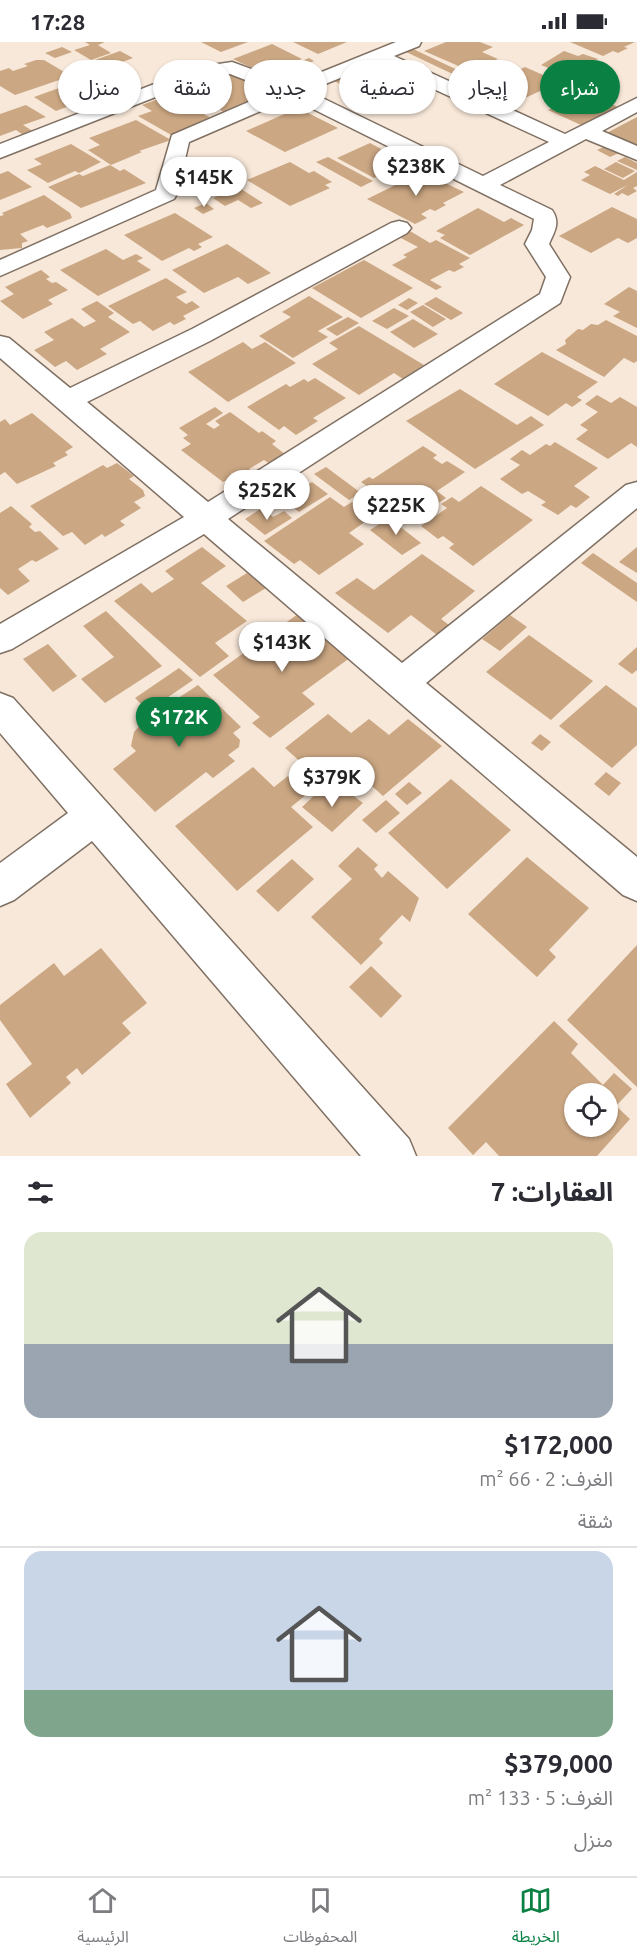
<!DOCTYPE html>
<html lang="ar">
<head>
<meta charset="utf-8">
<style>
	:root { --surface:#fff; --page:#f7f7f7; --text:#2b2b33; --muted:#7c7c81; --line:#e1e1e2; --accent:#0b8043 }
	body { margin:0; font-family:Ubuntu,"Noto Sans Arabic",sans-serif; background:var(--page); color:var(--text); direction:rtl; height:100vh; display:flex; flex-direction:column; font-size:22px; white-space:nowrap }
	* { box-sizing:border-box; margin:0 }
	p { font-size:20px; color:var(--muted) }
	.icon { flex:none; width:33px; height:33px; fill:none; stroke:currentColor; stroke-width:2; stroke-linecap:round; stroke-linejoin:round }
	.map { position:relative; height:1114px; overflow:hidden; direction:ltr }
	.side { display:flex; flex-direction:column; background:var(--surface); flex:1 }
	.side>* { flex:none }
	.top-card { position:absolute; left:18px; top:18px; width:602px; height:54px; direction:rtl; display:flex; gap:12px }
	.controls { position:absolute; left:564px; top:1041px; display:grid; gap:12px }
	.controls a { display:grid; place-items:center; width:54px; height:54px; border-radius:50%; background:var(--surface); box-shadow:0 2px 4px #0004; font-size:30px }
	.price { position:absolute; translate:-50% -51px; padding:0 14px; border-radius:21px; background:#fff; color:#222; font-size:20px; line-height:39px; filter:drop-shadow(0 2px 3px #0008) }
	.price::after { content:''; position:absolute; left:50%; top:36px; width:18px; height:14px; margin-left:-9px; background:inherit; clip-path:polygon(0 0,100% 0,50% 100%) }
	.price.current { background:var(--accent); color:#fff }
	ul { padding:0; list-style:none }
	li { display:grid; align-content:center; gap:12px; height:318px; padding:0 24px }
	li+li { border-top:2px solid var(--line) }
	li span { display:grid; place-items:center; height:186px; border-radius:18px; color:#555 }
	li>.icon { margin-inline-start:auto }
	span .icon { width:108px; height:108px; fill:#fffc; stroke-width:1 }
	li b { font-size:26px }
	h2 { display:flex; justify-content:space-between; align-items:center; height:72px; padding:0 24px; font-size:26px }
	.tag { padding:0 21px; border-radius:27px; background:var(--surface); box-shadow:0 2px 4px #0004; font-size:21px; line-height:54px }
	.tag.current { background:var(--accent); color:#fff }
	.status { display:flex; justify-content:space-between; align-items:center; height:42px; padding:0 30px; background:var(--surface); direction:ltr }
	.status svg { height:16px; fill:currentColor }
	.dock { display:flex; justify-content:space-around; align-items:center; height:84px; border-top:2px solid var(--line); background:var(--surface); font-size:16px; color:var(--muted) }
	.dock a { display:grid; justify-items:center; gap:3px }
	.dock .current { color:var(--accent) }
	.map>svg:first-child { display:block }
	.building { fill:#cba783; fill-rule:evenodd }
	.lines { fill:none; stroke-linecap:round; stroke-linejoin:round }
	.minor-casing { stroke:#7f7063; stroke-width:3 }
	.minor { fill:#fff; fill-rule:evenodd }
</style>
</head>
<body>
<div class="status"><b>17:28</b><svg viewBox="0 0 49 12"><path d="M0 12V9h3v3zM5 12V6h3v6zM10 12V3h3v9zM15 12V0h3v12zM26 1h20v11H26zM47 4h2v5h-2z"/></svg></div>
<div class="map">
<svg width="637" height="1114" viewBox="0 0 637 1114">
	<rect width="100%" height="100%" fill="#f8e8d9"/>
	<g class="building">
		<polygon points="85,0 105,0 98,3 111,11 91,18 74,8 90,3"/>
		<polygon points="201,0 248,0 221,10"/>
		<polygon points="293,0 347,0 318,12"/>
		<polygon points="446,0 480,0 493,5 482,10 498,17 470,29 424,9"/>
		<polygon points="570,0 635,0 624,5 628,6 618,11 613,9 603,14"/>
		<polygon points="272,2 302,17 279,26 274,23 258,29 233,17"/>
		<polygon points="62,5 72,10 55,16 45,11"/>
		<polygon points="411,6 466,32 459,35 404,9"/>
		<polygon points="120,9 133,16 104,27 92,19"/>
		<polygon points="564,9 578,14 583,12 598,17 591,21 596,23 566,33 541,23"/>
		<polygon points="309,16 314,19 292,28 287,25"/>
		<polygon points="36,18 44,18 71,34 15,53 0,44 0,29 9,26 13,29 28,24 24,22"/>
		<polygon points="79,21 84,25 90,23 98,28 86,32 72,23"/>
		<polygon points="525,25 559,40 523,57 488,42"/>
		<polygon points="352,30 364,37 344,44 332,38"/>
		<polygon points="231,31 273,52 226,71 185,49"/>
		<polygon points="84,37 106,50 56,69 34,55"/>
		<polygon points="585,50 618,65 581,83 548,68"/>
		<polygon points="169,53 213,77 173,94 138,74 152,69 142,63"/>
		<polygon points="26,63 46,75 23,83 39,93 29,97 16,88 0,94 0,72"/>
		<polygon points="298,66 338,86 285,110 246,89"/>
		<polygon points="637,75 637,108 603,93"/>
		<polygon points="136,78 171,98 139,109 142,110 111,123 88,108 100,103 89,96"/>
		<polygon points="370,101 407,121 374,136 337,116"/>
		<polygon points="71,102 101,120 79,131 75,129 48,141 27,128 42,122 34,117"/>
		<polygon points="606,104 619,111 610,115 597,108"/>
		<polygon points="328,115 373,139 361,145 316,120"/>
		<polygon points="625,115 637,121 637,128 617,119"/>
		<polygon points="290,120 309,131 314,129 332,140 325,143 330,146 290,164 247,138"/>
		<polygon points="616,120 635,129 623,136 604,127"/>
		<polygon points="110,123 120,129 124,127 146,141 81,166 48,145 79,132 83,134"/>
		<polygon points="595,124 624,138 637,130 637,144 633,146 637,149 628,154 622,151 618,154 614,152 628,143 610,152 581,138 590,133 584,130"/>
		<polygon points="8,129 32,145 0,158 0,132"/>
		<polygon points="422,130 464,150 443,161 446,163 435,169 430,167 421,172 427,176 415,182 367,157"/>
		<polygon points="238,145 263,161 251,166 238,158 225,164 213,156"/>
		<polygon points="44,153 70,171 72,176 47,186 43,183 20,192 28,199 22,201 22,206 0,208 0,174 4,173 2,171"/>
		<polygon points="206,161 214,167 203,172 194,166"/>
		<polygon points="612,165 637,177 637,196 628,201 618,196 591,211 559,194"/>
		<polygon points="478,166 504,180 511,176 524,183 470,213 440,196 445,193 436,189"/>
		<polygon points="175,171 213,195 198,202 202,205 194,209 189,206 162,219 124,193"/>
		<polygon points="410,189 430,201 436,198 470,216 459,222 464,225 454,230 449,228 430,238 442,245 436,248 392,223 407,215 403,213 418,205 399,195"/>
		<polygon points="227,202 271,231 248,242 238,235 204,251 172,228"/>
		<polygon points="106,207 123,218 136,212 143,216 137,219 151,228 98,254 60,228"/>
		<polygon points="364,218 413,246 361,276 312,246"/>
		<polygon points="41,228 50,235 46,237 52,241 56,240 68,248 48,258 53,262 23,277 0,259 14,252 5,245"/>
		<polygon points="166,236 187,250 176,255 186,262 192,259 200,265 183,274 186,277 174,283 170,280 153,289 140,279 133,282 108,264"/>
		<polygon points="629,245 637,249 637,286 613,274 620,270 604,262"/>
		<polygon points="309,254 343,275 318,289 328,295 293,316 259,294 291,275 282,270"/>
		<polygon points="436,255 463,271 451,278 424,262"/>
		<polygon points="409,256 418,261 407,268 398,263"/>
		<polygon points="97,259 114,271 108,275 130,290 100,307 107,312 77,328 66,319 55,325 34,308 54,298 44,290 72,276 84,285 96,279 81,267"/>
		<polygon points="423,263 446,277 433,285 410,270"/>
		<polygon points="394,266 409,274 387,287 372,279"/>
		<polygon points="348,275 359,281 337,294 326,287"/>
		<polygon points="413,277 438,292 414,306 390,290"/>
		<polygon points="606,278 637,294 637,319 634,321 624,316 604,335 556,308 566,302 565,298 578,287 583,288 591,282 598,283"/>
		<polygon points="359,284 424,323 403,337 394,331 359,353 312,322 338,307 329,301"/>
		<polygon points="243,300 252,307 265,300 296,321 228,360 188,330"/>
		<polygon points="542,310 598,340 577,355 582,358 572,365 566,361 548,374 494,342"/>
		<polygon points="315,336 346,356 313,376 318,379 296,393 284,384 279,388 247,365 286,342 290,345 304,337 308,340"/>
		<polygon points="460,347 517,383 531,374 544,383 475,427 406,379"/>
		<polygon points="597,353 611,361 620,355 637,365 637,405 631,401 608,417 576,397 588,388 580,383 598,370 585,362"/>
		<polygon points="215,365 223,371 206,382 214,387 220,383 215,379 230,370 259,391 262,389 276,399 272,402 286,413 270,422 264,418 249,427 254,430 237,441 231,436 223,440 181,408 191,402 183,396 188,393 179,386"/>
		<polygon points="32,371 73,405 65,410 68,413 53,421 56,424 17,442 5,430 0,433 0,380 5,377 10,383"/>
		<polygon points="555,400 598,426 574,444 590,455 576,466 571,463 558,473 541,463 546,460 528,449 522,452 500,437 520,423 510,417 522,408 530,413 546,402 550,404"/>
		<polygon points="423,404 437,413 433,416 442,422 447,419 465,430 437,449 446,456 431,466 423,461 407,472 361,440 369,435 373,437"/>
		<polygon points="117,421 134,434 129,437 143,448 145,454 134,460 141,466 120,479 125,483 105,495 102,492 85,503 72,490 63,494 30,464 103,423 107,426"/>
		<polygon points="326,425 361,451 349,458 314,432"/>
		<polygon points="312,440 328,452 299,470 283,458"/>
		<polygon points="481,444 533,478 473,524 449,506 454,502 443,494 438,497 421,484 447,466 441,462 452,455 459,460"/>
		<polygon points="330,455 344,465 352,460 372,475 349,491 364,502 319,533 300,518 294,522 264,499"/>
		<polygon points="11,464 32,482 29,485 35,490 40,489 59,507 36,520 32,518 18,527 30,539 8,553 0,546 0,471"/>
		<polygon points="262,466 273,475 284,469 292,476 265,493 245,477"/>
		<polygon points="389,476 421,501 402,513 370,488"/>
		<polygon points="202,505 226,524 201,541 247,579 215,601 229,614 200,635 114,559 141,541 152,551 174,537 165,529"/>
		<polygon points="637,505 637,531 619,520"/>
		<polygon points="593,511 637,541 637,560 581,521"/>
		<polygon points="422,512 475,549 441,577 453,586 441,596 411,573 388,591 335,551 357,536 374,548"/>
		<polygon points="247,531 266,546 243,560 226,544"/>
		<polygon points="106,569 162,624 105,661 81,637 114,615 83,584"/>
		<polygon points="298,572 351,615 302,651 315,662 270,696 252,681 260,675 213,633"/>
		<polygon points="510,573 527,585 500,609 482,597"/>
		<polygon points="529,593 593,639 551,678 486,630"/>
		<polygon points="48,602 77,634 53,650 23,617"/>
		<polygon points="637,605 637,628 632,632 618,622"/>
		<polygon points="179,626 193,638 148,669 135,656"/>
		<polygon points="198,643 241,685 233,691 240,698 239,705 228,713 235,719 213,736 206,730 155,770 113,727 136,709 131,704 134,690 145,678"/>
		<polygon points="606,643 637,666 637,703 612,726 559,684"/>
		<polygon points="328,672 351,691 369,677 389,693 408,677 442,704 383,754 355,729 332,748 285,706"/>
		<polygon points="540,692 551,700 542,709 531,701"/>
		<polygon points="253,725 274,745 288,734 307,752 291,765 313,785 237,849 175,784"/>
		<polygon points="606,730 621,741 609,754 594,742"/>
		<polygon points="451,737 511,788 447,847 388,791"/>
		<polygon points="409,740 422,751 407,763 395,752"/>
		<polygon points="343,746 363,761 332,790 302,765 319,749 331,758"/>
		<polygon points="386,758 400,771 376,791 362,778"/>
		<polygon points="358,805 378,823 374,827 382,836 388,829 419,856 410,880 402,873 379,897 383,901 361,923 311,875 352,837 338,824"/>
		<polygon points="527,815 589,866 549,908 556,915 537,935 468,872"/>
		<polygon points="292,817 314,837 278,870 256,849"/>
		<polygon points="637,903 637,1045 567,978"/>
		<polygon points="101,906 147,961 122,981 131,991 82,1033 77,1026 66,1035 71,1041 30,1076 6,1042 32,1022 0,978 0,963 54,921 64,934"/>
		<polygon points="371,924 402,954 381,976 349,945"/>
		<path d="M554,979L578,1002L571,1011L603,1043L614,1031L632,1047L616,1064L630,1077L597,1114H499L486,1100L473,1113L448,1086ZM574,1052H608V1084H574Z"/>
	</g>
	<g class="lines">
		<defs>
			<g id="minor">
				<path d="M396,0H421L419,4L394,14L565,92L637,56V70L602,89L637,104V118L586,97L500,143L552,168C561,181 554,190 549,202L570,235L560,261L228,477L402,621L626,443L637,440V466L426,641L637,815V859L623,853L204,492L12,607L0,611V582L184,475L0,316V294L9,296L70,346L192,287L391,181L399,179L407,181L411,186L407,191L210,299L87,360L208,460L540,252L546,235L525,202L532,188L534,177L291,56L189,100L177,152L174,157L0,234V218L156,148L172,93L274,49L230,32L209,34L0,116V102L198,25L232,20L292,42ZM377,21L549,100L483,134L308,49Z"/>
				<polygon points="0,651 13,656 409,1097 416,1114 361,1114 92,799 14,858 0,864 0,821 68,771 0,691"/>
			</g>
		</defs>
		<use href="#minor" class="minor-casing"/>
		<use href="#minor" class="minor"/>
	</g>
</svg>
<div class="controls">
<a><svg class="icon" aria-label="locate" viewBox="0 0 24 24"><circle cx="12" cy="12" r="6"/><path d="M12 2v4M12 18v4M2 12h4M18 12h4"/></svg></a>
</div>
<b class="price" style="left:416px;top:155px">$238K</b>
<b class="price" style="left:204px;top:166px">$145K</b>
<b class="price" style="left:267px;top:479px">$252K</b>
<b class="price" style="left:396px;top:494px">$225K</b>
<b class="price" style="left:282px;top:631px">$143K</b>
<b class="price current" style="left:179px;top:706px">$172K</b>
<b class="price" style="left:332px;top:766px">$379K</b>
<div class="top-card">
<a class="tag current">شراء</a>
<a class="tag">إيجار</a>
<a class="tag">تصفية</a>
<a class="tag">جديد</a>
<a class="tag">شقة</a>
<a class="tag">منزل</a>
</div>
</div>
<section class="side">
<h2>العقارات: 7<svg class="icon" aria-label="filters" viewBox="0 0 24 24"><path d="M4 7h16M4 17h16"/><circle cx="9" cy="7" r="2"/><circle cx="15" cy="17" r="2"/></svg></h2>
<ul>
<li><span style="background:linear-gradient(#dfe7d0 60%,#9aa5b1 0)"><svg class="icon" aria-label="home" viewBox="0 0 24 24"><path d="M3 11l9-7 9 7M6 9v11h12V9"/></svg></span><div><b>$172,000</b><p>الغرف: 2 · 66 m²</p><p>شقة</p></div></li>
<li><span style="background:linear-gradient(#c9d6e8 75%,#7fa58c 0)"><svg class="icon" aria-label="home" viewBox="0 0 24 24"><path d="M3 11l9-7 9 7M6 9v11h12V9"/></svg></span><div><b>$379,000</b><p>الغرف: 5 · 133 m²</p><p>منزل</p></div></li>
</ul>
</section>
<nav class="dock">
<a class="current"><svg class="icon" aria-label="map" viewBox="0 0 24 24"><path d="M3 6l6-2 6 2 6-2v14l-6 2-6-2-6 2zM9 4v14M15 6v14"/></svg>الخريطة</a>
<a><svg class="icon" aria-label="saved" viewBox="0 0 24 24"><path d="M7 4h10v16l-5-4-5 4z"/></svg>المحفوظات</a>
<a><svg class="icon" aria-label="home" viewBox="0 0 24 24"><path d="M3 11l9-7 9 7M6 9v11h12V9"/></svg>الرئيسية</a>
</nav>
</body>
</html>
